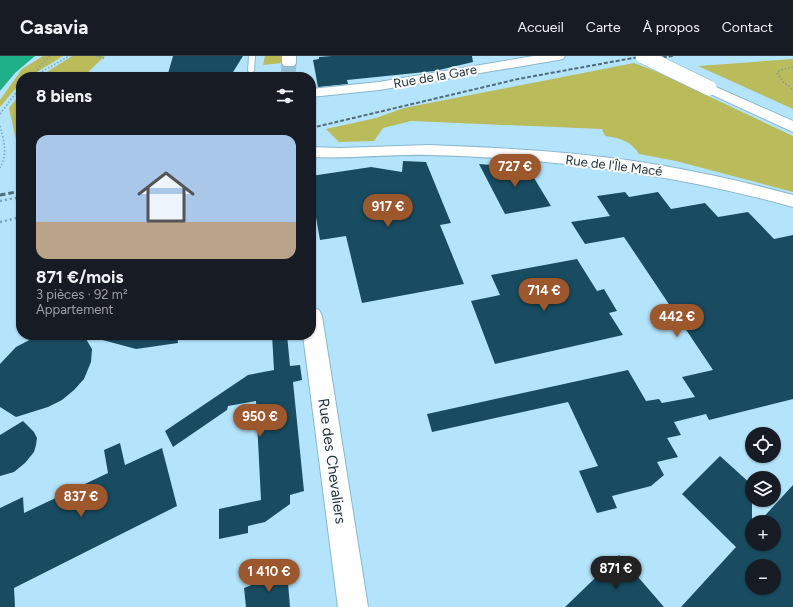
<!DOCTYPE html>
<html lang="fr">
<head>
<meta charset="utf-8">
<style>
	:root { --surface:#171b24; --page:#20242c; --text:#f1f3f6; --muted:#9ea1a6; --line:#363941; --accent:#9d572d }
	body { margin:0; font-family:Figtree,sans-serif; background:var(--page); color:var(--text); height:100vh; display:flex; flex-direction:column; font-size:15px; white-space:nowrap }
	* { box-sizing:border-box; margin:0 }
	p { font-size:13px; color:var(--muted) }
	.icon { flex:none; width:22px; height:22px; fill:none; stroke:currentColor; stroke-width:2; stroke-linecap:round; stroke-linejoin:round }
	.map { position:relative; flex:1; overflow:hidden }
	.details { position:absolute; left:16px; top:16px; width:300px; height:268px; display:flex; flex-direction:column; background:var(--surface); border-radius:16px; box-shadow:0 1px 3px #0004 }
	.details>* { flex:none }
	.fabs { position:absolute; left:745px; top:371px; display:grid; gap:8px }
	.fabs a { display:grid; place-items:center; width:36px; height:36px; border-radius:50%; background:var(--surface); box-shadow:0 1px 3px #0004; font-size:20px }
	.price { position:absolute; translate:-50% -34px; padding:0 9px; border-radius:14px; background:var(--accent); color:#fff; font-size:13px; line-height:26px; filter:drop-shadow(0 1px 2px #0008) }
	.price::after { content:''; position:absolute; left:50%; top:24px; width:12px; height:9px; margin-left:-6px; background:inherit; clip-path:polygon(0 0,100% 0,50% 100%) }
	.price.on { background:#222; color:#fff }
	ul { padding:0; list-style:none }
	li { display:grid; align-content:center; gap:8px; height:212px; padding:0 20px }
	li+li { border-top:1px solid var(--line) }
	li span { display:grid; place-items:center; height:124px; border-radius:12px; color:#555 }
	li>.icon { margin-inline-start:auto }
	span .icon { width:72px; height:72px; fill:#fffc; stroke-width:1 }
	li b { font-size:17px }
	h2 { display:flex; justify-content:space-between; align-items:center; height:48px; padding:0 20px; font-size:17px }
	header { display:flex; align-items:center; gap:24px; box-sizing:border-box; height:56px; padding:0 20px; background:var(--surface); border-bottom:1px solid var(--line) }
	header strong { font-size:19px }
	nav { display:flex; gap:22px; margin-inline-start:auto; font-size:14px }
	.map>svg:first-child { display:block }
	.green { fill:#babb5a }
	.water { fill:#1faf89 }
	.building { fill:#194c61; fill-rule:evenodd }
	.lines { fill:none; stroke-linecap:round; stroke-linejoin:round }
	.secondary-tunnel { stroke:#97c1d5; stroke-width:15; stroke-dasharray:15 8; stroke-linecap:butt }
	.lane-casing { stroke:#89b7ce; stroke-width:2 }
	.street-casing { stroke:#89b7ce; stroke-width:2 }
	.secondary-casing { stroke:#89b7ce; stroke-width:2 }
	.path-far1 { stroke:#7a9fb0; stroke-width:1.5; stroke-dasharray:1.5 2; stroke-linecap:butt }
	.path { stroke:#7a9fb0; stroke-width:2.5; stroke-dasharray:2 3; stroke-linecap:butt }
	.lane { fill:#fff; fill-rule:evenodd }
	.street { fill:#fff; fill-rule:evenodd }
	.secondary { fill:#fff; fill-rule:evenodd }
	.rail-far1 { stroke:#506b79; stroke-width:2; stroke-dasharray:4 2; stroke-linecap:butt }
	.rail { stroke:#506b79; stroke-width:3; stroke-dasharray:5.5 3; stroke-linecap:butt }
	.secondary-bridge-casing { stroke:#89b7ce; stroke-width:16; stroke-linecap:butt }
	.secondary-bridge { stroke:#fff; stroke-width:15 }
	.labels { text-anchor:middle; stroke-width:4; stroke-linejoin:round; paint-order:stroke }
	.far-street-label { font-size:13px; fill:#23363f; stroke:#fcfcfc }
	.street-label { font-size:15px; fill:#23363f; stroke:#fcfcfc }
</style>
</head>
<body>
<header>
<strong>Casavia</strong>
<nav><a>Accueil</a><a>Carte</a><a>À propos</a><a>Contact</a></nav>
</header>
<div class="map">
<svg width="793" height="551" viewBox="0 0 793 551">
	<rect width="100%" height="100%" fill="#b4e4fb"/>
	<g class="green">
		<polygon points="43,0 63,0 29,21 21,21 21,26 0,51 0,44 22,13"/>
		<polygon points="72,0 105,0 83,21 39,21"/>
		<polygon points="265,0 283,0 281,7 263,9"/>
		<polygon points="793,3 793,53 698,10"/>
		<path d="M634,7L655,15L793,80V136L676,105L639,98C631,85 620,82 605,80L602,73L411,65L383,72L374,85L339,86L326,73L376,62L404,52Z"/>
		<polygon points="21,37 21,92 18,93 9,52"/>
	</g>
	<polygon class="water" points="0,0 35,0 15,17 0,35"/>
	<g class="building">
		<polygon points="173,0 243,0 230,21 167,21"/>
		<polygon points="332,0 472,0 473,6 435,15 347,24 348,28 318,31 313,4 319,3 319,1"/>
		<polygon points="403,105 426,106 451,167 440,169 464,228 362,247 346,180 320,184 311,133 311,120 371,111 402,116"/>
		<polygon points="479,108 528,112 551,150 505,158"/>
		<polygon points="625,136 629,141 658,136 671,153 705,147 718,161 748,156 774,183 793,179 793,343 709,364 706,358 674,366 681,379 667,382 678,401 657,406 664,419 651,430 612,440 617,452 597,457 579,415 598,410 568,346 432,376 427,358 628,314 646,345 659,343 662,347 695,341 682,321 713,314 624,181 585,188 571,166 610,160 597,140"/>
		<polygon points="577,203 597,235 604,233 617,255 609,257 623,279 495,308 471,245 500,239 491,219"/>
		<polygon points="39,279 81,279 86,283 92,293 91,306 84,323 74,334 62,344 48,351 16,361 0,351 0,308 16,291"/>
		<polygon points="99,279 177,279 178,287 136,293 99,283"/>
		<polygon points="272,279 287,279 290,310 300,309 302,324 293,326 304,435 290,439 290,448 265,466 248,470 248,477 219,483 219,453 261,444 256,345 228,350 227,354 173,391 165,375 248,319 274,314"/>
		<polygon points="23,365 34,376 37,382 36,389 34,396 25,407 14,416 0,420 0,379"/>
		<polygon points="120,387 125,409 162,392 177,450 14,532 15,551 0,551 0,452 23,441 24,457 108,417 104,394"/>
		<path d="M720,400L752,429V488H774V466H759L793,429V551H681L736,491L682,438ZM752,510H774V532H752Z"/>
		<polygon points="619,499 664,551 565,551"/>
		<polygon points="287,515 290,551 246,551 244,532"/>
	</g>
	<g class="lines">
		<polyline class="secondary-tunnel" points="288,20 289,7"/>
		<defs>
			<polygon id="lane" points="249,0 255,0 254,15 251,17 248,15"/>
			<g id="street">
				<polygon points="534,0 565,0 563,3 558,4 379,34 311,41 311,33 379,26"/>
				<polygon points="311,251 319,254 322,260 368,551 338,551 303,279 311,279"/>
			</g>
			<g id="secondary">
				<polygon points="282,0 296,0 296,7 294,10 284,10 282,7"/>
				<polygon points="709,28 793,65 793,76 704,35 702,32 704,29"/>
				<path d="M429,89C506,92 583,96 659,109C705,117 749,127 793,139V151C674,118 552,102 429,99C389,98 350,103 311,101V91L340,92Z"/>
			</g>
		</defs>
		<use href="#lane" class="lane-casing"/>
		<use href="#street" class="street-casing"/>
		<use href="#secondary" class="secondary-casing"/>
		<g class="path-far1">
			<polyline points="96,0 106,3"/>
			<polyline points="793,11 780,14 777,17 784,27 793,33"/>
			<polyline points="34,20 40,10 50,0"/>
			<polyline points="33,21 69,0"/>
			<polyline points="0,58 21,30"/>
			<path d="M0,70C4,85 8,98 0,112"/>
		</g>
		<g class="path">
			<polyline points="0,145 21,141"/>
			<polyline points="0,166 21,161"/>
		</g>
		<use href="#lane" class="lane"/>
		<use href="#street" class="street"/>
		<use href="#secondary" class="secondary"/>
		<g class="rail-far1">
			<polyline points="639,4 673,0"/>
			<polyline points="311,72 518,23 644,0"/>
			<polyline points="18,136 21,135"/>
		</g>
		<polyline class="rail" points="0,139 21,135"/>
		<defs>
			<polyline id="secondary-bridge" points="643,0 709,32"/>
		</defs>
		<use href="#secondary-bridge" class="secondary-bridge-casing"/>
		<use href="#secondary-bridge" class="secondary-bridge"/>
	</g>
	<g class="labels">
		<g class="far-street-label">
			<text transform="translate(435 20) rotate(-10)" y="5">Rue de la Gare</text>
			<text transform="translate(614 109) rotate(7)" y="5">Rue de l'Île Macé</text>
		</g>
		<g class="street-label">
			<text transform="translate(332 405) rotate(82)" y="5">Rue des Chevaliers</text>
		</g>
	</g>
</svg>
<div class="fabs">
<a><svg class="icon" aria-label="locate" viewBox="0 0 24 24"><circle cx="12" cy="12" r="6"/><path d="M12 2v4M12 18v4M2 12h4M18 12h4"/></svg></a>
<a><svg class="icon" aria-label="layers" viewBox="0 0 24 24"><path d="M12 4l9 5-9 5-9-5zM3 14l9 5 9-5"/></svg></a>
<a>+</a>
<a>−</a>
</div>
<b class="price" style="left:515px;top:132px">727 €</b>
<b class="price" style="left:388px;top:172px">917 €</b>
<b class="price" style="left:544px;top:256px">714 €</b>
<b class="price" style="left:677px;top:282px">442 €</b>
<b class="price" style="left:260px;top:382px">950 €</b>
<b class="price" style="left:81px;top:462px">837 €</b>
<b class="price on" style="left:616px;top:534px">871 €</b>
<b class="price" style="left:269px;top:537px">1 410 €</b>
<section class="details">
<h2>8 biens<svg class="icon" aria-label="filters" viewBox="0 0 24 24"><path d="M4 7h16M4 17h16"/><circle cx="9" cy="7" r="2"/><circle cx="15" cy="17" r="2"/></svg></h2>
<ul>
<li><span style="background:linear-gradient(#a9c7e8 70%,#b9a48a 0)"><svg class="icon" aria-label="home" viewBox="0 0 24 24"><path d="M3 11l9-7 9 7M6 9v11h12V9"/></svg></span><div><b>871 €/mois</b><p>3 pièces · 92 m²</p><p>Appartement</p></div></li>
</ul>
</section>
</div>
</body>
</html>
